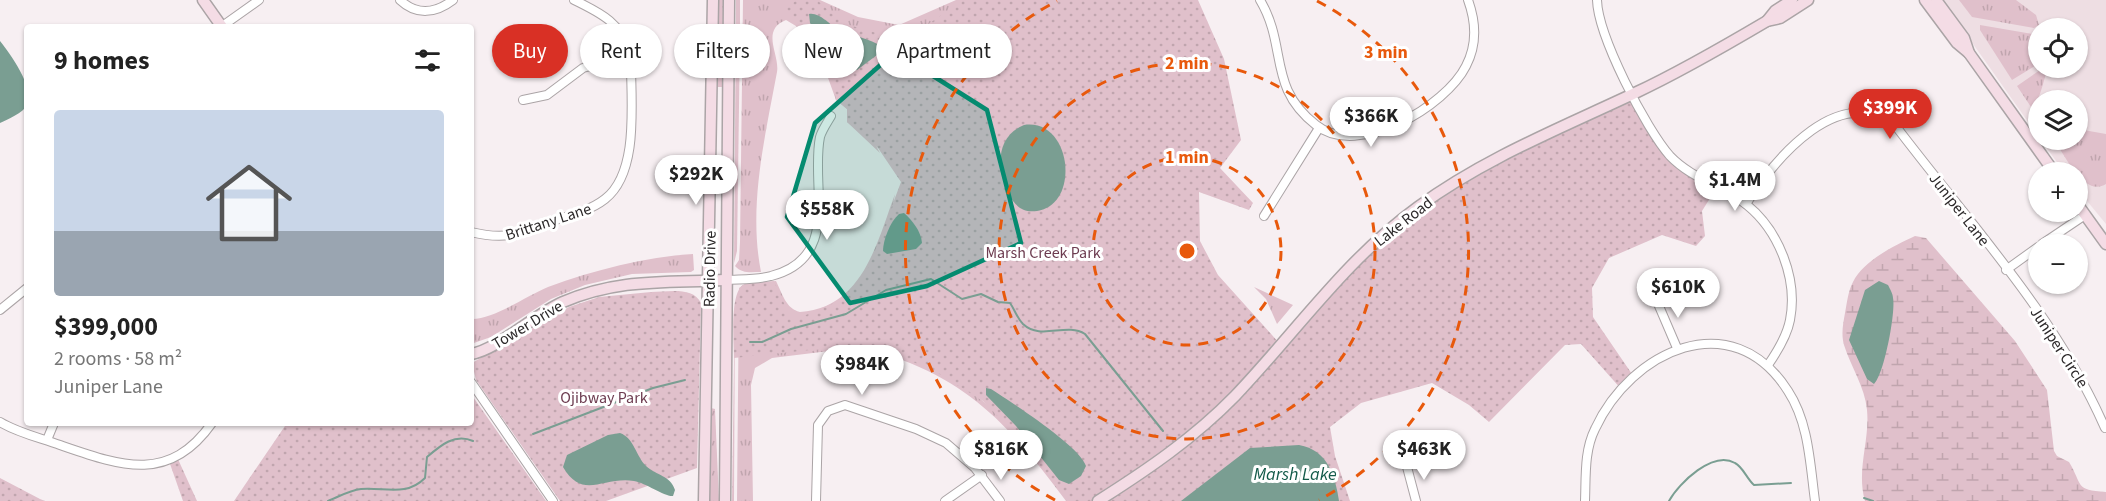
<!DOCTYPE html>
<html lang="en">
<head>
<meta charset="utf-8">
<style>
	:root { --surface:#fff; --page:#f2f2f2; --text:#222; --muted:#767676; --line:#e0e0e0; --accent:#d93025 }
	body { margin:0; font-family:"Source Sans 3",sans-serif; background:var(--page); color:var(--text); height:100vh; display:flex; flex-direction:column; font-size:22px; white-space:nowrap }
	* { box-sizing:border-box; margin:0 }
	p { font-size:20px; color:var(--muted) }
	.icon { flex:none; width:33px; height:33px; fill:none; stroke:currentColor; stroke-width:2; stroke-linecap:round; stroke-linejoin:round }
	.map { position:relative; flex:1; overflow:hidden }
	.sheet { position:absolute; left:24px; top:24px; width:450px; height:402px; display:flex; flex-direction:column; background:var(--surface); border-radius:6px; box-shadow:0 2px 4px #0004 }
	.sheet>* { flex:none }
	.top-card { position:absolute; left:492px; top:24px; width:570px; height:54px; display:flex; gap:12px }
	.tools { position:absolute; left:2028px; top:18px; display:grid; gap:12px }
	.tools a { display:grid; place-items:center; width:60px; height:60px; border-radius:50%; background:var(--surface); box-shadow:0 2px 4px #0004; font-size:30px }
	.price { position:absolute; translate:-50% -51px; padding:0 14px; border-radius:21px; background:#fff; color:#222; font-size:20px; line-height:39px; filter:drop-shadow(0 2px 3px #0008) }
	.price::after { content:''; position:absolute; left:50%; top:36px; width:18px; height:14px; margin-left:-9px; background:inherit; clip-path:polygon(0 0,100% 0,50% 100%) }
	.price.active { background:var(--accent); color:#fff }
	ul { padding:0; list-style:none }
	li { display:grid; align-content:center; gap:12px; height:318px; padding:0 30px }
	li+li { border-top:2px solid var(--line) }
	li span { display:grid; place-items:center; height:186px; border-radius:6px; color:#555 }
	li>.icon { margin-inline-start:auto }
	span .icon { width:108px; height:108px; fill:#fffc; stroke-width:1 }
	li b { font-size:26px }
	h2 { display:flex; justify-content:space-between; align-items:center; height:72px; padding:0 30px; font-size:26px }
	.chip { padding:0 21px; border-radius:27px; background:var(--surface); box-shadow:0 2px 4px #0004; font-size:21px; line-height:54px }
	.chip.active { background:var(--accent); color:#fff }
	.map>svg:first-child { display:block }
	.built { fill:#eedee3; fill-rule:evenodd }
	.grass { fill:url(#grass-tufts) }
	.wetland { fill:url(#wetland-marsh) }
	.park { fill:url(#park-dots) }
	.water { fill:#7a9e92 }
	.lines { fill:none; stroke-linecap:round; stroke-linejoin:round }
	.stream { stroke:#7a9e92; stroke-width:2 }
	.street-casing { stroke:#aba4a6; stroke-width:10 }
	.secondary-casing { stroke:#aba4a6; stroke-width:13 }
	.street { stroke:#fff; stroke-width:8 }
	.secondary { stroke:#f4dce5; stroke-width:10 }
	.marked { fill:#058b70; fill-opacity:0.2; stroke:#058b70; stroke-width:4.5; stroke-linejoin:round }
	.ring { fill:none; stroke:#e8590c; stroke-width:3; stroke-dasharray:10 8 }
	.labels { text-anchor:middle; stroke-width:6; stroke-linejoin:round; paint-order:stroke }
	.street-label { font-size:16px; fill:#2c292a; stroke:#fff }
	.park-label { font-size:16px; fill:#6d3c50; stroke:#fff }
	.water-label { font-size:18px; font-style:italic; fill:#125a49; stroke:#fff }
	.centre { fill:#e8590c; stroke:#fff; stroke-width:3 }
	.ring-label { font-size:18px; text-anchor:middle; font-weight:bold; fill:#e8590c; stroke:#fff; stroke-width:6; stroke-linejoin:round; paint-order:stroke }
</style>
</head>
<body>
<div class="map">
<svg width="2106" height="501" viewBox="0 0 2106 501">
	<defs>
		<pattern id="grass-tufts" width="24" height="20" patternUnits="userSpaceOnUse" patternTransform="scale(1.5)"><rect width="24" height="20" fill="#e0c0cb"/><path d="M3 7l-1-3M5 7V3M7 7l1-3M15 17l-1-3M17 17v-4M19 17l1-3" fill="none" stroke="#c0a5ae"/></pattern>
		<pattern id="wetland-marsh" width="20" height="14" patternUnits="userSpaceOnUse" patternTransform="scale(1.5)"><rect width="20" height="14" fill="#e0c0cb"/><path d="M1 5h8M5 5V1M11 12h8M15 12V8" fill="none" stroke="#c0a5ae"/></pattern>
		<pattern id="park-dots" width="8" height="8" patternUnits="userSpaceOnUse" patternTransform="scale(1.5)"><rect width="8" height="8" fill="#e0c0cb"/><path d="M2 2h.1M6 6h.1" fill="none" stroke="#c0a5ae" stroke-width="1.8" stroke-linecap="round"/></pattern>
	</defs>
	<rect width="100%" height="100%" fill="#f7eff2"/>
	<path class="built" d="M1942,0H2106V224L2078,190V172H2064L2041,140H2078V100H2038V136ZM2038,28H2078V68H2038Z"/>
	<g class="grass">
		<polygon points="718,0 724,0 723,87 717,87"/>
		<polygon points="736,0 740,0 740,34 737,251 734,263"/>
		<path d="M743,0H820L858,17L899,25L956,0H979L875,144L880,153L847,122V109L836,100L823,64L796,26L786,20C760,30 780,55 777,72C765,137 748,206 761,272C751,272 742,274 735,266L739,260L740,242Z"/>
		<polygon points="1959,0 2016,0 2036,15 2039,25 2034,28 1972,17"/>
		<polygon points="1980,25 2038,35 2038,64 2012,80 1980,30"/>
		<path d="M2043,68H2048C2044,77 2040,104 2031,107L2017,86Z"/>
		<path d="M2078,129L2106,134V184C2084,198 2065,155 2054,140H2078Z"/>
		<path d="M895,194L868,339L945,371L1008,421L1070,501H1066C1020,440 983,393 910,363C894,357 879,348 862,347L772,358L755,368L751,385L753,501H737L739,288L745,284L776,281C782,293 786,309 800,312C863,308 877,242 895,194Z"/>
		<path d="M693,254L694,270L691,272L632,274L585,285L551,299L491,337L471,344V319C493,320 526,296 548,287C594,270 645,257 693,254Z"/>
		<polygon points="1254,287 1293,305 1277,324 1266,299"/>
		<polygon points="735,294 734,501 732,501"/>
		<polygon points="711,408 715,409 719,501 709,501"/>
	</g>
	<path class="wetland" d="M1915,236L1926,238L2015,341L2047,390L2054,451L2057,456L2069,462C2083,485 2074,490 2106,492V501H1865C1856,470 1870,441 1867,410C1865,387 1851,367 1844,345C1841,334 1843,324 1845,313C1847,303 1848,291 1853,282C1863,261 1895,245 1915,236Z"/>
	<g class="park">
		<path d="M797,0H817L842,23L904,41L963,0H1198L1224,59L1241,140L1220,168L1253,203L1249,210L1199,192L1200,241L1218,275L1280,344L1343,271L1445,188L1633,94L1671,156L1717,187L1702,211L1705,236L1696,246L1662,235L1609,258L1592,288L1593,317L1634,377L1622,390L1581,344L1565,345L1489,422L1469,405L1432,383L1361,403L1330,427L1335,456L1350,501H1067L1019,438L983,401L933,370L868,344L734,358C734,343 729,289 745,284C754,282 765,283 774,281L792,321L843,299L869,267L901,182L878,148L847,122V109L836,100L831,73L784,9Z"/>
		<path d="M651,292C667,292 693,286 701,303L697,468L606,501H560L476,380L472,363L569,307L599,297Z"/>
		<polygon points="471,394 546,501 234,501 287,423 471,423"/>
		<polygon points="177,457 197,501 183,501 169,461"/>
		<polygon points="0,478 40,499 45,501 0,501"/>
	</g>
	<g class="water">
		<path d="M809,14C819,12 829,24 837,29C850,36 871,38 882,47L881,52L857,70H846L810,23Z"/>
		<path d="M0,41C11,55 34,86 27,105C23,113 8,119 0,123Z"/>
		<path d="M1024,125C1072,118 1081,205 1037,211C1026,212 1020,210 1013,201C997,177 992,138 1024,125Z"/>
		<path d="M899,214L904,213C912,220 921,231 922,243L916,249L887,254L883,251C883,240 890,222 899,214Z"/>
		<path d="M1879,281L1888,285C1890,289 1893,294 1893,298C1896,312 1884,375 1874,384L1867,379L1849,340L1865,290Z"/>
		<path d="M986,388L991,389C1011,402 1080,446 1086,466L1081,476L1069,484L1059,480L1016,426L986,395Z"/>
		<path d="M620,433C634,438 636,456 646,466C657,476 670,475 675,490L673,496C665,497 646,483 634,481C603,476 583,501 563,467L567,455L608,435Z"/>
		<path d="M1299,445C1328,450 1335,476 1339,501H1181L1250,448Z"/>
	</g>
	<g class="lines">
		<g class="stream">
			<path d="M750,342H762L791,329L846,314L886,290L931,279L962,299L981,294L998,302L1010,303C1015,310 1017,318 1023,324C1041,341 1066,322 1085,334L1163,431"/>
			<polyline points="533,434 653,388 685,380"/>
			<polyline points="1864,498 1873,501"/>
			<path d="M328,501C338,497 350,490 361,489C385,487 406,497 425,478L427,457C441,445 455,433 473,441"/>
			<path d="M1669,501C1679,483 1713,450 1735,463C1743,467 1747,479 1754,485L1791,483"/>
		</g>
		<defs>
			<g id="street">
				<path d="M400,0C417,16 436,13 453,0"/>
				<path d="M1260,0C1288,47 1267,87 1316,125C1358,159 1446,106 1466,66C1477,45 1476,22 1468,0"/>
				<path d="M1597,0C1598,36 1646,129 1670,156C1692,179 1723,186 1747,205C1779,231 1798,279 1790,320C1787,336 1777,352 1768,365"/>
				<polyline points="221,27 259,0"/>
				<polyline points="523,100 547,95 583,68 631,55"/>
				<path d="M1746,204C1775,159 1841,78 1898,129C1971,225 2056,316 2105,428"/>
				<polyline points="1264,216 1319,128"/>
				<path d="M471,232C508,241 521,233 555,220C572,215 591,210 605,199C641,171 630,96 631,55C623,24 601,13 574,0"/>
				<polyline points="2042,244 2085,215"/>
				<polyline points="2006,270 2038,247"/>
				<path d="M725,280C741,279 757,280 771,276C842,258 810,185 820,137C822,130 827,123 831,116"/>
				<polyline points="1656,299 1677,348"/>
				<polyline points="0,310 27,288"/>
				<polyline points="471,382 553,501"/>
				<path d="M0,422C18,433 41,438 60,445C121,466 169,484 212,423"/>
				<polyline points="47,440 54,423"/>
				<polyline points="1407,467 1416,501"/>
				<polyline points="816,501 818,425 828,411 845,405 916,429 946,443 975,468 1000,501"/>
				<polyline points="945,501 982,475"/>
				<path d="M1585,501C1586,477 1584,451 1595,429C1631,351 1732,303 1788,391C1809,423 1810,464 1815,501"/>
			</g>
			<g id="secondary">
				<polyline points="203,0 222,27"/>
				<polyline points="1925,0 1957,43 1969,53"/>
				<polyline points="1936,0 1964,38 1969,53 2054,172"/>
				<polyline points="1767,21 1775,11 1792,0"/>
				<polyline points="2078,205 2106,244"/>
				<path d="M471,354C497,350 535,314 563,302C619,278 667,283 725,280"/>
				<polyline points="704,501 713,0"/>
				<polyline points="725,501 729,0"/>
				<path d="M1098,501C1147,470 1194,438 1235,396C1296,332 1346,259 1418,207C1485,158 1561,128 1635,93C1680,72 1723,47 1767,21L1780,18L1808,0"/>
			</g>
		</defs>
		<use href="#street" class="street-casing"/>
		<use href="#secondary" class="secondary-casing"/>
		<use href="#street" class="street"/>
		<use href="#secondary" class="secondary"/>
	</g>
	<path class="marked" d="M895,52L987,110L1021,243L927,286L850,303L787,217L815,123Z"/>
	<g class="ring">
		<circle cx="1187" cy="251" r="94"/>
		<circle cx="1187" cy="251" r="188"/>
		<path d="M1055 500A282 282 0 0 1 1057 1M1317 1A282 282 0 0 1 1319 500"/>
	</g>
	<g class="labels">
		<g class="street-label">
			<text transform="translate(1960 209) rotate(52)" y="6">Juniper Lane</text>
			<text transform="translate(548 221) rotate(-18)" y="6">Brittany Lane</text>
			<text transform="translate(1403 221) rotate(-38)" y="6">Lake Road</text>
			<text transform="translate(709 269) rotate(-89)" y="6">Radio Drive</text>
			<text transform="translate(527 324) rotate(-31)" y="6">Tower Drive</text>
			<text transform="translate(2060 347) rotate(57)" y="6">Juniper Circle</text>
		</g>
		<g class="park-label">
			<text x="1043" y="258">Marsh Creek Park</text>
			<text x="604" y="403">Ojibway Park</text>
		</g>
		<g class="water-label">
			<text x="1295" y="480">Marsh Lake</text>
		</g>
	</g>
	<circle cx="1187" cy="251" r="9" class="centre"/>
	<g class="ring-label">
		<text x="1386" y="58">3 min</text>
		<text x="1187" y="69">2 min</text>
		<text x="1187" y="163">1 min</text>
	</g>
</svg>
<div class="tools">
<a><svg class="icon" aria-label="locate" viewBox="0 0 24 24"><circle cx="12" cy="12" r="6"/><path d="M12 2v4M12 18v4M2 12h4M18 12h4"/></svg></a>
<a><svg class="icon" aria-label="layers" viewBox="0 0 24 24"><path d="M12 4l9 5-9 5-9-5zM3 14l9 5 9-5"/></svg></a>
<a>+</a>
<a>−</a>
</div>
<b class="price active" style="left:1890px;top:140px">$399K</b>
<b class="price" style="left:1371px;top:148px">$366K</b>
<b class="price" style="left:696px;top:206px">$292K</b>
<b class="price" style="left:1735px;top:212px">$1.4M</b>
<b class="price" style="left:827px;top:241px">$558K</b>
<b class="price" style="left:1678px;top:319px">$610K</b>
<b class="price" style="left:862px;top:396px">$984K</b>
<b class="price" style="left:1001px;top:481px">$816K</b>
<b class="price" style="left:1424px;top:481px">$463K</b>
<div class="top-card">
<a class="chip active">Buy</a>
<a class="chip">Rent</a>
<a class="chip">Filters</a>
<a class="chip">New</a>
<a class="chip">Apartment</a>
</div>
<section class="sheet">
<h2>9 homes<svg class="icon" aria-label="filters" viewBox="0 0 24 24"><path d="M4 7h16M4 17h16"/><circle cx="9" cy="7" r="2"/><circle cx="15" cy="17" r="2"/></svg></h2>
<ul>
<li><span style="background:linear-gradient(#c9d6e8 65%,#9aa5b1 0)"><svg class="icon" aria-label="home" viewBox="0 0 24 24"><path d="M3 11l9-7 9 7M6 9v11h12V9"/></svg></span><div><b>$399,000</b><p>2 rooms · 58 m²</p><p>Juniper Lane</p></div></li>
</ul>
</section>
</div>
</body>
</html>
